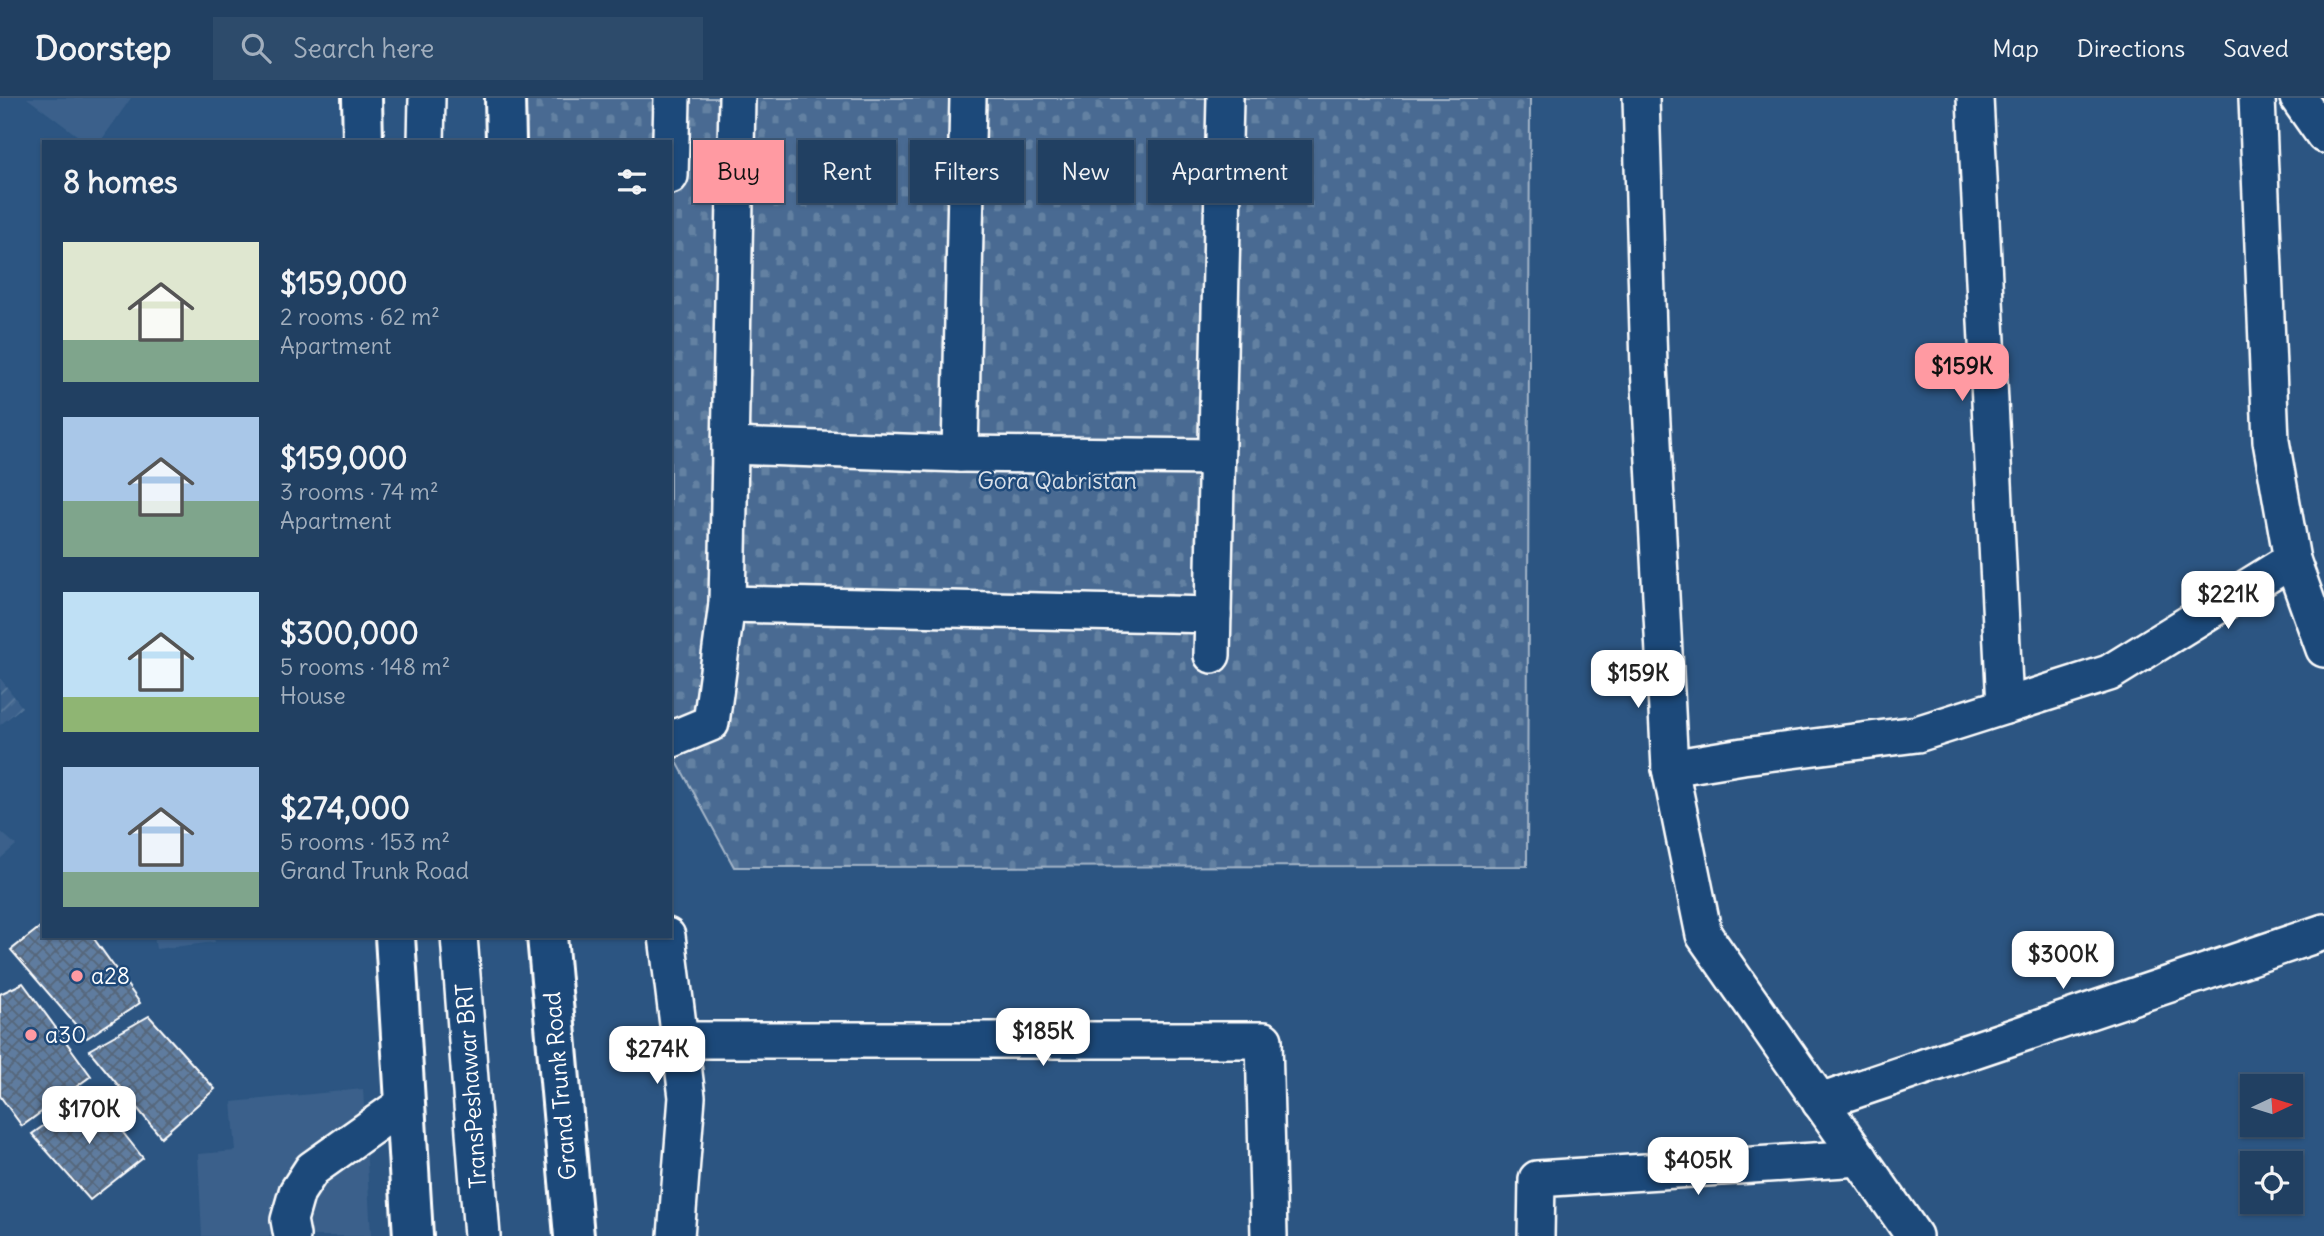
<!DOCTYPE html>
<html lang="en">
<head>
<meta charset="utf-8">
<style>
	:root { --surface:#214062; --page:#2d4b6b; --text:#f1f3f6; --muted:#a2afbe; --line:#3e5977; --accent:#ff9aa2 }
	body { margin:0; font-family:Delius,sans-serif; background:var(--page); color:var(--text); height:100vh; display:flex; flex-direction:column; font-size:26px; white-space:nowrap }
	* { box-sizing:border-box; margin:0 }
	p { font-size:23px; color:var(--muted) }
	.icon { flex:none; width:38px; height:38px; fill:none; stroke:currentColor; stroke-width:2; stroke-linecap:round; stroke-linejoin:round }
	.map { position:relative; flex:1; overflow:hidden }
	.sheet { position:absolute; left:42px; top:42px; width:630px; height:798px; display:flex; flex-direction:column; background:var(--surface); border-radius:0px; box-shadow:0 2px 5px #0004,0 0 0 2px var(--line) }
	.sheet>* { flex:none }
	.hud { position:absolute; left:693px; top:42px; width:665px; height:63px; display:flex; gap:14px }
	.needle { width:46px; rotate:86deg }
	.buttons { position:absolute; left:2240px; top:976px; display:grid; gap:14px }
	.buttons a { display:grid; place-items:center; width:63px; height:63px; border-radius:0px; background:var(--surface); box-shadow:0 2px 5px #0004,0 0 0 2px var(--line); font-size:35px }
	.price { position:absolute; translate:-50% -60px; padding:0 16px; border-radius:14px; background:#fff; color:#222; font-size:23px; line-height:46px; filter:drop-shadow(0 2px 4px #0008) }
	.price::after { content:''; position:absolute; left:50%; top:42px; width:21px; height:16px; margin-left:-10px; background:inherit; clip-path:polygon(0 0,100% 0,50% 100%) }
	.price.current { background:var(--accent); color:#111 }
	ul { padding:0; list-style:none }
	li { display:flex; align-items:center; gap:21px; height:175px; padding:0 21px }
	li span { display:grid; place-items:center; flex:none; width:196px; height:140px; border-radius:0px; color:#555 }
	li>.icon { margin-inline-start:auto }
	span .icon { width:84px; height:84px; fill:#fffc; stroke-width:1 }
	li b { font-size:30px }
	h2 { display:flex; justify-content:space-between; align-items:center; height:84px; padding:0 21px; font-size:30px }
	.tag { padding:0 24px; border-radius:0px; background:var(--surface); box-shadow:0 2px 5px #0004,0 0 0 2px var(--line); font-size:24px; line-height:63px }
	.tag.current { background:var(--accent); color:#111 }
	header { display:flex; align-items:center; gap:42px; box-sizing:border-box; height:98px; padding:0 35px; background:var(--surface); border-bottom:2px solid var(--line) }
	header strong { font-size:33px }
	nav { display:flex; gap:38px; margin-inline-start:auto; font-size:24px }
	.search { width:490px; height:63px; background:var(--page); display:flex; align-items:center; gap:18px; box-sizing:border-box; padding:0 24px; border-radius:0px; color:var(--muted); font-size:26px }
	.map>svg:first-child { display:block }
	.built { fill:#3b618b }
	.industrial { fill:url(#industrial-furrows) }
	.cemetery { fill:url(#cemetery-stones); stroke:#a4b5c8; stroke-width:2 }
	.building { fill:url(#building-cross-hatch); stroke:#fff; stroke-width:2 }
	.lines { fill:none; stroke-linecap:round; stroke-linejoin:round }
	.minor-casing { stroke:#fff; stroke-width:40 }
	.highway-casing { stroke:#fff; stroke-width:44 }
	.minor { stroke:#1f4a7a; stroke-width:35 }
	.highway { stroke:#1f4a7a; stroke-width:38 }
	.poi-dot { fill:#ff9aa2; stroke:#1f4a7a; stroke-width:2.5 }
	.labels { text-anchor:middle; stroke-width:5; stroke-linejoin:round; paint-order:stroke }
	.park-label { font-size:23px; fill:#dae1e9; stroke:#1f4a7a }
	.poi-label { font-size:23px; fill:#fff; stroke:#1f4a7a; text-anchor:start }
	.street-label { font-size:23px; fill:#fff; stroke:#1f4a7a }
</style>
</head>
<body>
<header>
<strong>Doorstep</strong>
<div class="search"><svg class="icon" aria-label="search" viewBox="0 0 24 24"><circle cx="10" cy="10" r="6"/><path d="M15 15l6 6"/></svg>Search here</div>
<nav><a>Map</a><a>Directions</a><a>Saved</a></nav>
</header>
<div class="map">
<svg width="2324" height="1138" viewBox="0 0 2324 1138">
	<defs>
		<pattern id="industrial-furrows" width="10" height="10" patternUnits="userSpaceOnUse" patternTransform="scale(1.75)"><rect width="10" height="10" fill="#3b618b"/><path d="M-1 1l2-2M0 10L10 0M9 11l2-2" fill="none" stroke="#58799c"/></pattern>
		<pattern id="cemetery-stones" width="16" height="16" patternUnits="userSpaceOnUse" patternTransform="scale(1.75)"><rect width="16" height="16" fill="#486b92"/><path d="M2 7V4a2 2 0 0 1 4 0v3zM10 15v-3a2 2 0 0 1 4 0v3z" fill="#6381a2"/></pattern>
		<pattern id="building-cross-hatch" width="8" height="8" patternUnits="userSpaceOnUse" patternTransform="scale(1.75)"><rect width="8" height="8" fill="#5e7c9f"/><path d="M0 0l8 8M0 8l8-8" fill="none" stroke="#56667a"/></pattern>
	</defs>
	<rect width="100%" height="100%" fill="#2c5582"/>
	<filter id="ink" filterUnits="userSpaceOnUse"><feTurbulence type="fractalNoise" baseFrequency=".0143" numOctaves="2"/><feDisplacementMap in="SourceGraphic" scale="14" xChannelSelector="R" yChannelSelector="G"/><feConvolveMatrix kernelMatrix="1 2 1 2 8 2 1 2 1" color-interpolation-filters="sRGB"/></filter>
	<g filter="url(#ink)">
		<g class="built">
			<polygon points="27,0 131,0 100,44 86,44"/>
			<polygon points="0,733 16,747 0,761"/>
			<polygon points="154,838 214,838 215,844 156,851"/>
			<polygon points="363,991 371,1138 202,1138 198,1056 236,1053 232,1004"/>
		</g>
		<polygon class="industrial" points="0,580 22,609 0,627"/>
		<polygon class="cemetery" points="520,0 1530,0 1527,768 734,769 670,651 670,44 518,44"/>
		<g class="building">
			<polygon points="44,826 44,838 92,838 140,905 87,940 11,852"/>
			<polygon points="23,885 91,978 22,1028 0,998 0,896"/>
			<polygon points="149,918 215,991 161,1039 89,952"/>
			<polygon points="91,994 143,1060 90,1102 32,1036"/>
		</g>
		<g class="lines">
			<defs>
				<g id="minor">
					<polyline points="1641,0 1649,268 1670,670 1704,837 1914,1138"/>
					<polyline points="1975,0 2005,608"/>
					<polyline points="2298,0 2324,37"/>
					<polyline points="426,44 427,0"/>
					<polyline points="670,78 672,0"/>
					<polyline points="730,348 960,356 1216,359"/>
					<polyline points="960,356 968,0"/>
					<polyline points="2292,462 2324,551"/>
					<polyline points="727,506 1213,517"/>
					<polyline points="1212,557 1225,0"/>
					<polyline points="670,642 711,625 727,506 737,0"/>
					<polyline points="1670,670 1743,658 1917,636 2109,575 2292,462 2271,343 2257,0"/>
					<polyline points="459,838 482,1138"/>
					<polyline points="667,838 687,999 676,1138"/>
					<polyline points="680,942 1264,942 1269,1138"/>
					<polyline points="1820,1004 2324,834"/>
					<polyline points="292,1138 289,1122 297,1094 312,1071 405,1005"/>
					<polyline points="1536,1138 1537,1081 1860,1060"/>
				</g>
				<g id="highway">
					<polyline points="362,0 363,44"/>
					<polyline points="505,0 506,44"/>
					<polyline points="395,838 413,1138"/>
					<polyline points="547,838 574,1138"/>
				</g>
			</defs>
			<use href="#minor" class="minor-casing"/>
			<use href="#highway" class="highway-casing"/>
			<use href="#minor" class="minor"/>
			<use href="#highway" class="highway"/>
		</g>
	</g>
	<g class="poi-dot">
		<circle cx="77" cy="878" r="7"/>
		<circle cx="31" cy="937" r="7"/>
	</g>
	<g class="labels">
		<g class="park-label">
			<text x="1057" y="391">Gora Qabristan</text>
		</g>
		<g class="poi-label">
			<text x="91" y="886">a28</text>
			<text x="45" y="945">a30</text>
		</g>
		<g class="street-label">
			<text transform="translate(471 988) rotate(-94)" y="8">TransPeshawar BRT</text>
			<text transform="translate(560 988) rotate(-95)" y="8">Grand Trunk Road</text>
		</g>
	</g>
</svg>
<div class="buttons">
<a><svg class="needle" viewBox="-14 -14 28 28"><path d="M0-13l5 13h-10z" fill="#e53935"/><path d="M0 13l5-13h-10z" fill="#a2afbe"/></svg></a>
<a><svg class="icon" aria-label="locate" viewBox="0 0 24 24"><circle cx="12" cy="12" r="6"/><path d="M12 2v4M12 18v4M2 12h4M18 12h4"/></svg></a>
</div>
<b class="price current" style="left:1962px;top:305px">$159K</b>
<b class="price" style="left:2228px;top:533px">$221K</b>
<b class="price" style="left:1638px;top:612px">$159K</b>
<b class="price" style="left:2063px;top:893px">$300K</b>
<b class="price" style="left:1043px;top:970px">$185K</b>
<b class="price" style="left:657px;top:988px">$274K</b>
<b class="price" style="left:89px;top:1048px">$170K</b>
<b class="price" style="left:1698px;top:1099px">$405K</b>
<div class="hud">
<a class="tag current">Buy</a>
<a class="tag">Rent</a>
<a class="tag">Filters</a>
<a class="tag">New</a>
<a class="tag">Apartment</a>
</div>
<section class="sheet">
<h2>8 homes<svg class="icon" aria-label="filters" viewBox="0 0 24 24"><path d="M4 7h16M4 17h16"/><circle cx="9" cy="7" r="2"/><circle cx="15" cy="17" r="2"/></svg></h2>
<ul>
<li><span style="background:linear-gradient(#dfe7d0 70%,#7fa58c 0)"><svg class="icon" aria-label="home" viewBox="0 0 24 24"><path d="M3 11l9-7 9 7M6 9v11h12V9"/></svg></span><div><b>$159,000</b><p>2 rooms · 62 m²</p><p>Apartment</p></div></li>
<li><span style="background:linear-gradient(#a9c7e8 60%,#7fa58c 0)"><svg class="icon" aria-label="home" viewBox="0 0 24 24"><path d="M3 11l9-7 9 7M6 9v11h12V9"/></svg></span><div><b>$159,000</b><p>3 rooms · 74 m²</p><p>Apartment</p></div></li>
<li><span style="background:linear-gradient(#bfe0f5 75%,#8fb573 0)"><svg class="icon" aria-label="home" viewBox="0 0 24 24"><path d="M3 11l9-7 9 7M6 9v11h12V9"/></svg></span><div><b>$300,000</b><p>5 rooms · 148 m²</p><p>House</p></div></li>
<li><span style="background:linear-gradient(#a9c7e8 75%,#7fa58c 0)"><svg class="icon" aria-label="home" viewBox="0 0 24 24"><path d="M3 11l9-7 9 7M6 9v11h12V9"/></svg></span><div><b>$274,000</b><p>5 rooms · 153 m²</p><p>Grand Trunk Road</p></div></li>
</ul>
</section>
</div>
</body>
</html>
